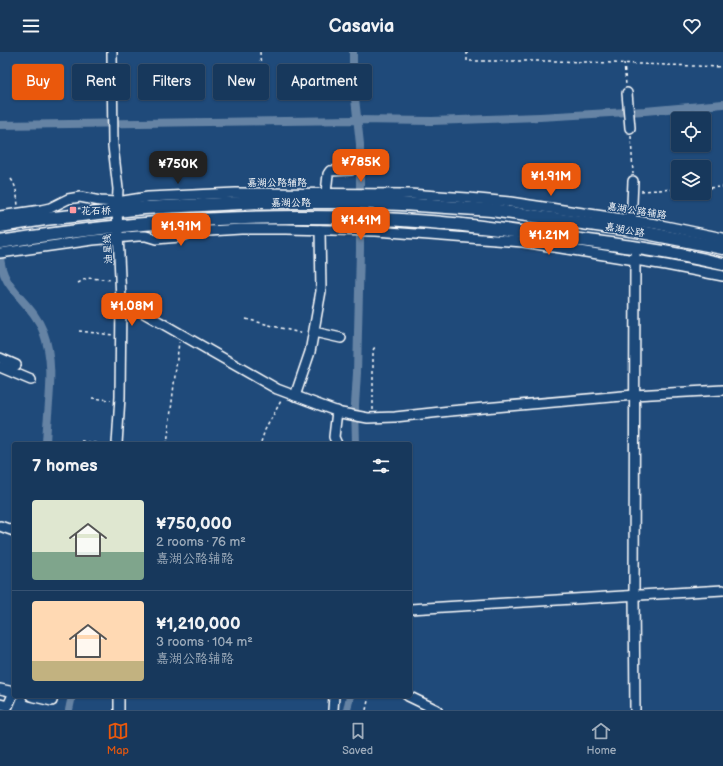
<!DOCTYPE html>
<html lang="en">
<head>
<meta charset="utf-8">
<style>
	:root { --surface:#17385c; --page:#244365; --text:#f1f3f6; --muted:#9eacbb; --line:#365272; --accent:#ea580c }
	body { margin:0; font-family:"Balsamiq Sans","LXGW WenKai TC",sans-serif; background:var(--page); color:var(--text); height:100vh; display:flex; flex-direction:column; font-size:15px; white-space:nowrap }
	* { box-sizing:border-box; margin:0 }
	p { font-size:13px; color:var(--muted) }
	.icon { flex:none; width:22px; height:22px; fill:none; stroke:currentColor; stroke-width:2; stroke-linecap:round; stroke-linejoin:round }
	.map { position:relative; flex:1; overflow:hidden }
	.side { position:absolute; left:12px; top:390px; width:400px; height:256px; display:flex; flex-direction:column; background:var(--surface); border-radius:4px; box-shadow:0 1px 3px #0004,0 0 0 1px var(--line) }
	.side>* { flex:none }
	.guide { position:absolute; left:12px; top:12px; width:400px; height:36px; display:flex; gap:8px }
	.controls { position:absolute; left:671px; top:60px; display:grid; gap:8px }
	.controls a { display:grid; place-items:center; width:40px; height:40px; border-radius:4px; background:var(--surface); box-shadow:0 1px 3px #0004,0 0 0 1px var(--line); font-size:20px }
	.price { position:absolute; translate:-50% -34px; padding:0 9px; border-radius:8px; background:var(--accent); color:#fff; font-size:13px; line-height:26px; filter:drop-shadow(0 1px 2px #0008) }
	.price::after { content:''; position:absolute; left:50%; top:24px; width:12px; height:9px; margin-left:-6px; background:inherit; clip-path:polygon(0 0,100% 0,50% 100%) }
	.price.active { background:#222; color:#fff }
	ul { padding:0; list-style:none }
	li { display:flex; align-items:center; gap:12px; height:100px; padding:0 20px }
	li+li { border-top:1px solid var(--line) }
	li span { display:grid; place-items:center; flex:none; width:112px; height:80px; border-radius:4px; color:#555 }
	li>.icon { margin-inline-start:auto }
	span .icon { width:48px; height:48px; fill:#fffc; stroke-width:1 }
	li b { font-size:17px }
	h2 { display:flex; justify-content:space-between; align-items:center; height:48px; padding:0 20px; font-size:17px }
	.tag { padding:0 14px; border-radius:4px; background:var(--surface); box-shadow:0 1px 3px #0004,0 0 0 1px var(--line); font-size:14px; line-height:36px }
	.tag.active { background:var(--accent); color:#fff }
	header { display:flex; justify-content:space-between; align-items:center; height:52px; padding:0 20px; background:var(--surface); font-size:18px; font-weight:700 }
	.menu { display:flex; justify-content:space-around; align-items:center; height:56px; border-top:1px solid var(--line); background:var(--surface); font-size:11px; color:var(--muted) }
	.menu a { display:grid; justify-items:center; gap:2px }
	.menu .active { color:var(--accent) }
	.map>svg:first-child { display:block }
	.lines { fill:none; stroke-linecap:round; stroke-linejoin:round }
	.canal { stroke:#6583a4; stroke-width:8 }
	.minor-casing { stroke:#fff; stroke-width:12 }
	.major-casing { stroke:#fff; stroke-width:15 }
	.path { stroke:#fff; stroke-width:1.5; stroke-dasharray:3 3; stroke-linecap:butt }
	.minor { stroke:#1f4a7a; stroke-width:9 }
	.major { stroke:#1f4a7a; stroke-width:12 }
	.poi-dot { fill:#ff9aa2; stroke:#1f4a7a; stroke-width:1.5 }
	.labels { text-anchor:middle; stroke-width:3; stroke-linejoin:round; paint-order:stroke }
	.street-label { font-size:10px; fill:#fff; stroke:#1f4a7a }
	.poi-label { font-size:10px; fill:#fff; stroke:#1f4a7a; text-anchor:start }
</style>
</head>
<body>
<header><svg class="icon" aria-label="menu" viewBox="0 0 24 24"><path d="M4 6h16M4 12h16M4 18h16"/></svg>Casavia<svg class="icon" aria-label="heart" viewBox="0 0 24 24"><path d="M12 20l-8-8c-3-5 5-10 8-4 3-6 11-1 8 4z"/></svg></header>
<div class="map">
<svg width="723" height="658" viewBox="0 0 723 658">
	<rect width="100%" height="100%" fill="#1f4a7a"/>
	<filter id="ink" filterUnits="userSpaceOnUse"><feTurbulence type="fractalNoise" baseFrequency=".025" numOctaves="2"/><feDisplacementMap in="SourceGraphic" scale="8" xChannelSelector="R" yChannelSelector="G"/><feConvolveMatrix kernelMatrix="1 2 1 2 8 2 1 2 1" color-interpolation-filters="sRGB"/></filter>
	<g filter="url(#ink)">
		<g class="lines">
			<g class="canal">
				<polyline points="353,0 353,28 360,92 360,198 357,321 355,353 356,392"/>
				<polyline points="0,73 356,68 432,69 540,65 645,59 723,52"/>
				<path d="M0,203C1,239 32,249 43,279C57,316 47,354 46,392"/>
				<polyline points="69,658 72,644"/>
				<polyline points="347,658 350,644"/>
			</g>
			<defs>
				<g id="minor">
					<polyline points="112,0 113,94 118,137 117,158 121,248 120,345 117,392"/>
					<polyline points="627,41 630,76"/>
					<polyline points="326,141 328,122 330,119 351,118"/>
					<polyline points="0,164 41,158 50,156 68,147 80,145 100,149 117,150 148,145 236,141 409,142 468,146 510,150 656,172 723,186"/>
					<polyline points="631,174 633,129"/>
					<polyline points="0,201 93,188 138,184 146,184 156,187 180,185 193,180 241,177 286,177 376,179 523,190 666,213 723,224"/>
					<polyline points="121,248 277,337 341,361 368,366 395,365 450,359 634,343 723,338"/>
					<polyline points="314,280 341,286"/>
					<polyline points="0,306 16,313"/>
					<polyline points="0,315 31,328"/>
					<polyline points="295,344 310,300 321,239 320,178"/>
					<polyline points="337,359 334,385 337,392"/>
					<polyline points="0,474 14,479"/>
					<polyline points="410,557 723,538"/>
					<polyline points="0,637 14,640"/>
					<polyline points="31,644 52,649 53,644"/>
					<polyline points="119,644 119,658"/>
					<polyline points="408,644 437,658"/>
					<polyline points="0,652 8,654 14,640"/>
					<polyline points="333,658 334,644"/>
					<polyline points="635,658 634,543 635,203"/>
				</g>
				<g id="major">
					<polyline points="0,174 45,167 144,156 260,150 346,150 402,152 491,158 631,178 723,196"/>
					<path d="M0,190C141,167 287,159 430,170C473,173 515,179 557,185C613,192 668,199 723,212"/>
				</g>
			</defs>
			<use href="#minor" class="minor-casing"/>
			<use href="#major" class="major-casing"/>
			<g class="path">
				<polyline points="260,0 262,42"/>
				<polyline points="467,0 467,9 556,9 723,15"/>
				<polyline points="624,11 626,33"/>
				<polyline points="631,84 633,122"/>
				<path d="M11,127C17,135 17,144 18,154"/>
				<polyline points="704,136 723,135"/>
				<polyline points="641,139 678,137"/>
				<polyline points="78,231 87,226 112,228"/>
				<polyline points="246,267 304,282"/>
				<polyline points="79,279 113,283"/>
				<polyline points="92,346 111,348"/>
				<polyline points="373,358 373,298 375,295"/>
				<polyline points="81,389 101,392"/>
				<polyline points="261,390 265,378 282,347"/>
				<polyline points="167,392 179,290"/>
				<polyline points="366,658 369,644"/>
			</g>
			<use href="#minor" class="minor"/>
			<use href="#major" class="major"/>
		</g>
	</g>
	<rect class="poi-dot" x="69" y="154" width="8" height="8" rx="2"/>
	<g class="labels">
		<g class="street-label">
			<text x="277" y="134">嘉湖公路辅路</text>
			<text x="291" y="154">嘉湖公路</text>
			<text transform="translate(637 158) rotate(9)" y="4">嘉湖公路辅路</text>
			<text transform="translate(625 177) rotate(10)" y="4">嘉湖公路</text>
			<text transform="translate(107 197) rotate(-93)" y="4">油星线</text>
		</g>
		<g class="poi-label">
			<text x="81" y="162">花石桥</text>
		</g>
	</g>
</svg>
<div class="controls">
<a><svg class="icon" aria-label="locate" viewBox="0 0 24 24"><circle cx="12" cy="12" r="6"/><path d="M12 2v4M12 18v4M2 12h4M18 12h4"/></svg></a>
<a><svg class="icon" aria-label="layers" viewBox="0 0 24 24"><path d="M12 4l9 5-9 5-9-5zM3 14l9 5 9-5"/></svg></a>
</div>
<b class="price" style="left:361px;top:131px">¥785K</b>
<b class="price active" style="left:178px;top:133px">¥750K</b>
<b class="price" style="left:551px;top:145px">¥1.91M</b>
<b class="price" style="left:361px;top:189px">¥1.41M</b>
<b class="price" style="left:181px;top:195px">¥1.91M</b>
<b class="price" style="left:549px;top:204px">¥1.21M</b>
<b class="price" style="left:132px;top:275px">¥1.08M</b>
<div class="guide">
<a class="tag active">Buy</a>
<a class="tag">Rent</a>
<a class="tag">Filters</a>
<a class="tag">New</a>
<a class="tag">Apartment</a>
</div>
<section class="side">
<h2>7 homes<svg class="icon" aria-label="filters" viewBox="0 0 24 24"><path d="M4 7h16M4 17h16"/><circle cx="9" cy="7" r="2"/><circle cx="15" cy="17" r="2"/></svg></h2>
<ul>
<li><span style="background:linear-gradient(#dfe7d0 65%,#7fa58c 0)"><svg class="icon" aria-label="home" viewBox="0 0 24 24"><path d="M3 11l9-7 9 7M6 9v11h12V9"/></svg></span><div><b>¥750,000</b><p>2 rooms · 76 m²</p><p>嘉湖公路辅路</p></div></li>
<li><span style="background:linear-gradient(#ffd9b3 75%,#c2b280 0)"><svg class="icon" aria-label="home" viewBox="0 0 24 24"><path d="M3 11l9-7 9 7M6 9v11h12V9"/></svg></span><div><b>¥1,210,000</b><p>3 rooms · 104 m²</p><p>嘉湖公路辅路</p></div></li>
</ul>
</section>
</div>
<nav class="menu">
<a class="active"><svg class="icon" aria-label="map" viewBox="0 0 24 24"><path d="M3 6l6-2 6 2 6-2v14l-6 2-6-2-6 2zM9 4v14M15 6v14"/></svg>Map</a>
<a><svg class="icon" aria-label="saved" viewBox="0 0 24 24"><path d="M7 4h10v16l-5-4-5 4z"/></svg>Saved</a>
<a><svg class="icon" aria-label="home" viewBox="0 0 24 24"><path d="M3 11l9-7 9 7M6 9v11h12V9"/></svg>Home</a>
</nav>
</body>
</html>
